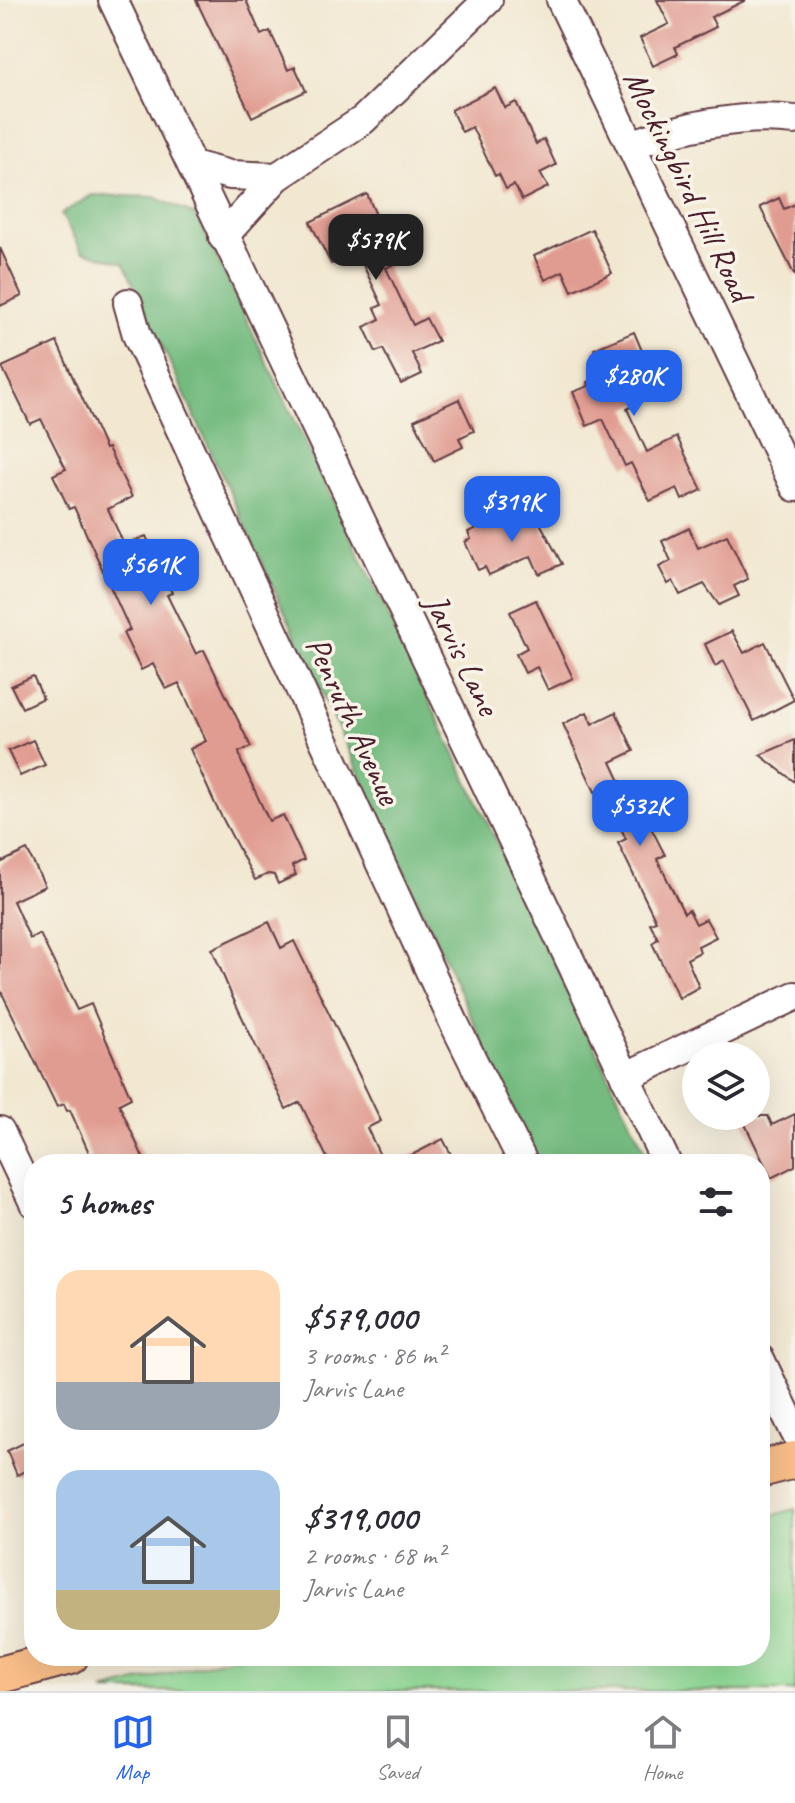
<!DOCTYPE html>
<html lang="en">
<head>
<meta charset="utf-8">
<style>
	:root { --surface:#fff; --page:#f2f2f3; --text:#2b2b33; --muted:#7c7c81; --line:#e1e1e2; --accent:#2563eb }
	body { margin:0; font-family:Caveat,sans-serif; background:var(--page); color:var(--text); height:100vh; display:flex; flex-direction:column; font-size:30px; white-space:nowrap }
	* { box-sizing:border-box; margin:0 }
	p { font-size:26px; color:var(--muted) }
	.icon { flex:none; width:44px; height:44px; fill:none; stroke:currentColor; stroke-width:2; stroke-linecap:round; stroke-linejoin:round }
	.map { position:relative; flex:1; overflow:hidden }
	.drawer { position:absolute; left:24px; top:1154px; width:746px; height:512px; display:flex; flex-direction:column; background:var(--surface); border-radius:32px; box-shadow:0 8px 32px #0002 }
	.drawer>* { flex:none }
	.fabs { position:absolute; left:682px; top:1042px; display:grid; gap:16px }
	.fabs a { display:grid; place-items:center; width:88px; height:88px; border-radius:50%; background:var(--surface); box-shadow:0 8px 32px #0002; font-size:40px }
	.price { position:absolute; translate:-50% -68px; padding:0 18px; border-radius:16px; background:var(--accent); color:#fff; font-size:26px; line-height:52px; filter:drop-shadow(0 2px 4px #0008) }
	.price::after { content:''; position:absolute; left:50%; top:48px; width:24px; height:18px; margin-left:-12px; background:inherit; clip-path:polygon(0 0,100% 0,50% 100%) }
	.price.current { background:#222; color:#fff }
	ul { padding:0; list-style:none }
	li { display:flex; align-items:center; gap:24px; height:200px; padding:0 32px }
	li span { display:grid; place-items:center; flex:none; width:224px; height:160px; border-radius:24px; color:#555 }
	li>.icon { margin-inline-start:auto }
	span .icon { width:96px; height:96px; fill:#fffc; stroke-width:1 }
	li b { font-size:34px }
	h2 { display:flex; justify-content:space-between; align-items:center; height:96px; padding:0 32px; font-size:34px }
	.menu { display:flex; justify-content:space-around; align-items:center; height:112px; border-top:2px solid var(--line); background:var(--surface); font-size:22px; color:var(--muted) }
	.menu a { display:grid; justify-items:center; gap:4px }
	.menu .current { color:var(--accent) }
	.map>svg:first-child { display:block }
	.green { fill:#91db97; stroke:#6e7d61; stroke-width:2 }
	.forest { fill:#74bb80; stroke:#5f6d56; stroke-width:2 }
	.building { fill:#e19c92 }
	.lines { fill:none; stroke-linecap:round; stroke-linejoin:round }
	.minor-casing { stroke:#633d44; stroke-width:32 }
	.major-casing { stroke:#633d44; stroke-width:40 }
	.minor { stroke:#fff; stroke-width:28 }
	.major { stroke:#f8bd88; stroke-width:36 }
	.labels { text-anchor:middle; stroke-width:7; stroke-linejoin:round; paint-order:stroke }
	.street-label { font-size:34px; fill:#4a1f2b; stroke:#f7f3e8 }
</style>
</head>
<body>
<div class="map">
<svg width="795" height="1691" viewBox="0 0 795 1691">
	<rect width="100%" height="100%" fill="#f7f3e8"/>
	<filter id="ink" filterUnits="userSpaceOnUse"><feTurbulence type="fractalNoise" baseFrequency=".0125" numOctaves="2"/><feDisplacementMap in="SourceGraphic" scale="16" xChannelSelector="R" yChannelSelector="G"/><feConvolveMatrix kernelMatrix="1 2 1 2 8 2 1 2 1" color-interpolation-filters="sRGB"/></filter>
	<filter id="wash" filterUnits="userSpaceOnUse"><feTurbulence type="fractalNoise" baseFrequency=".006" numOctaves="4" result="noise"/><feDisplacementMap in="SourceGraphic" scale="32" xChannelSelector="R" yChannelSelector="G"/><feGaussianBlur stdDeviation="1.8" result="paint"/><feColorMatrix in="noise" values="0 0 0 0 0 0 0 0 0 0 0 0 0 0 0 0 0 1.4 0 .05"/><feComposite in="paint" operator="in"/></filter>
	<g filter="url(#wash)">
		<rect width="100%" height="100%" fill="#f2e8d2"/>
		<polygon class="green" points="795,1509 795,1691 103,1691 236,1656 760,1656 760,1519"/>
		<polygon class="forest" points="92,195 155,197 197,216 651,1164 539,1164 124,263 82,251 61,214"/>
		<g id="blocks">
			<g class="building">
				<polygon points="196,0 246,0 261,35 270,31 288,70 295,67 306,91 252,117"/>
				<polygon points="657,0 746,0 711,17 716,27 675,47 678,54 653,66 640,38 669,24"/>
				<polygon points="495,88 505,108 516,102 536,144 544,139 556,165 540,173 548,187 522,200 514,185 506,189 499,174 495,176 472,127 462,132 451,110"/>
				<polygon points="367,194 396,263 386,268 413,325 426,318 438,341 412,353 422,374 401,384 383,349 376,352 364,327 380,319 375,308 382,305 357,252 331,264 310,222"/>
				<polygon points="779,198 784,209 795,204 795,276 760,207"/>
				<polygon points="592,229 612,273 572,291 563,271 545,280 534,256"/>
				<polygon points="0,248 22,296 0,306"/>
				<polygon points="634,332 659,391 627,409 647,452 677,437 702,490 682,500 677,488 650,501 631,463 625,466 603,419 587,426 573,392 589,386 588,382 594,379 599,362 594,349"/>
				<polygon points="57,342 105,449 108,448 132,497 108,509 124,545 146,536 172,593 167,595 196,654 204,650 251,747 239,752 241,761 269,821 283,815 304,860 292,866 296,875 278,884 274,875 268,874 255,880 216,806 190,749 206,741 179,683 166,689 153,664 141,670 123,633 130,630 74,507 69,509 53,475 66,469 41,419 30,424 2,367"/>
				<polygon points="459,399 474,431 459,438 463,447 434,461 414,420"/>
				<polygon points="532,508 562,564 539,574 531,556 489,575 485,567 478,570 465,542 471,539 468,532 492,521 494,525"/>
				<polygon points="689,528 698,548 727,535 748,579 734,586 739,596 719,605 704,584 680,595 673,581 668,584 659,567 671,561 662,541"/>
				<polygon points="536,600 573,678 548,690 537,667 525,673 516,654 527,648 510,612"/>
				<polygon points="732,631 744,653 765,642 794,700 754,721 724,661 715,666 705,644"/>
				<polygon points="33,676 43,698 22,708 11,686"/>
				<polygon points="587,712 592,724 616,712 634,751 611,762 633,809 640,806 665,855 657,859 684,913 689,910 696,924 706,919 716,937 698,946 700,952 687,959 699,987 679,998 652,943 658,939 650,923 656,921 618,843 626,839 602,789 595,792 563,724"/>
				<polygon points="33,740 45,765 20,776 8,751"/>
				<polygon points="795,740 795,782 760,755"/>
				<polygon points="27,850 45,886 13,901 30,939 40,934 77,1010 91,1004 131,1098 119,1104 146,1164 94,1164 70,1110 67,1111 64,1104 57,1107 0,989 0,863"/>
				<polygon points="269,922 281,948 294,941 361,1079 381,1121 367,1128 384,1164 330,1164 300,1102 286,1109 231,994 212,949"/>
				<polygon points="795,1114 795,1166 771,1178 741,1116 768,1116 772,1125"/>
				<polygon points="443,1139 456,1164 394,1164"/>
				<polygon points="34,1438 34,1467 17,1475 7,1451"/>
			</g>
		</g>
	</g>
	<g filter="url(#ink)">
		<use href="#blocks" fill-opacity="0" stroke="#633d44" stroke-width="2"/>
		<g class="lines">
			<defs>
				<g id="minor">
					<polyline points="113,0 667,1164"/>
					<polyline points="561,0 795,487"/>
					<path d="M631,145C680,127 742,113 795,120"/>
					<polyline points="192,165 230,175 277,177"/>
					<polyline points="223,237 277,177 363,120 488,0"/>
					<polyline points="128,303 137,335 455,1025 524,1164"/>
					<polyline points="625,1077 795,996"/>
					<polyline points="0,1131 34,1203"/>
					<polyline points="760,1359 795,1432"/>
				</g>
				<g id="major">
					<polyline points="760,1469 795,1460"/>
					<polyline points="0,1675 70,1656"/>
				</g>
			</defs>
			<use href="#minor" class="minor-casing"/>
			<use href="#major" class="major-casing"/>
			<use href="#minor" class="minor"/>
			<use href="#major" class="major"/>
		</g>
	</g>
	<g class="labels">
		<g class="street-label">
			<text transform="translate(689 185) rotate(64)" y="12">Mockingbird Hill Road</text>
			<text transform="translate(463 654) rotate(64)" y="12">Jarvis Lane</text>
			<text transform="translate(354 720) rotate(65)" y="12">Penruth Avenue</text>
		</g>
	</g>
</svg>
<div class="fabs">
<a><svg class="icon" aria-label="layers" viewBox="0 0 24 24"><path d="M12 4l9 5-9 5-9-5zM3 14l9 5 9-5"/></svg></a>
</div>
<b class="price current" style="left:376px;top:282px">$579K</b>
<b class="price" style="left:634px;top:418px">$280K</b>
<b class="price" style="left:512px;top:544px">$319K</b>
<b class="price" style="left:151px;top:607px">$561K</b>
<b class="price" style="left:640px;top:848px">$532K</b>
<section class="drawer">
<h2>5 homes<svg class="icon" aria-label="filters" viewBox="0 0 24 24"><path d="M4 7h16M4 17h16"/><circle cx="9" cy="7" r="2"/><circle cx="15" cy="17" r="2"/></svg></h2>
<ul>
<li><span style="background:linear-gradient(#ffd9b3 70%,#9aa5b1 0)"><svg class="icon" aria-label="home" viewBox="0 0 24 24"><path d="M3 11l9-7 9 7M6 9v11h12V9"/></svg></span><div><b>$579,000</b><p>3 rooms · 86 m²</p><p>Jarvis Lane</p></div></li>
<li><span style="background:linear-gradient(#a9c7e8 75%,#c2b280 0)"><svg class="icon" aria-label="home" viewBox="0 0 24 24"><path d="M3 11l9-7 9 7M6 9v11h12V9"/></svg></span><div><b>$319,000</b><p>2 rooms · 68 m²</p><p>Jarvis Lane</p></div></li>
</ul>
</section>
</div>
<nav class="menu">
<a class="current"><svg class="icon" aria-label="map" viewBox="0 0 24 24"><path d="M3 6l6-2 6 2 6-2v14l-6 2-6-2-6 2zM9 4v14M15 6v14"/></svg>Map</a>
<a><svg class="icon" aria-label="saved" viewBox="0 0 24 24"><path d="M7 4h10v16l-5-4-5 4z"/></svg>Saved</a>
<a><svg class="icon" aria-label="home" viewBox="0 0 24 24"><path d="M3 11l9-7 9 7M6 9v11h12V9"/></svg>Home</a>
</nav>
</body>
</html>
